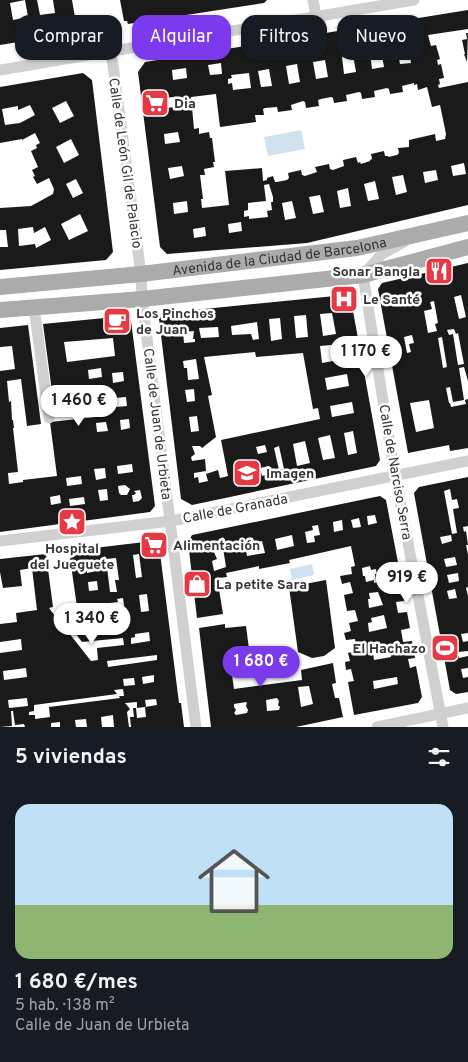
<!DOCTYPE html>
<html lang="es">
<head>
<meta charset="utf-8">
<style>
	:root { --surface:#171b24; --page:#20242c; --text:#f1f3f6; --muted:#9ea1a6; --accent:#7c3aed }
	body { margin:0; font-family:Overpass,sans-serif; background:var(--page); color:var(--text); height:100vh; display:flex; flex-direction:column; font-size:19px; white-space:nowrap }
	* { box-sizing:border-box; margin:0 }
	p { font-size:16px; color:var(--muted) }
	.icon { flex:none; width:28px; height:28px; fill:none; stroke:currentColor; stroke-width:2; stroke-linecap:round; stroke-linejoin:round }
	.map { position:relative; height:727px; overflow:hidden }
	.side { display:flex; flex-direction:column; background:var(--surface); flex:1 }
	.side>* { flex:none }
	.hud { position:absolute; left:15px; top:15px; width:439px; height:45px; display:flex; gap:10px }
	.price { position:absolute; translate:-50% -42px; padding:0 11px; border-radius:18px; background:#fff; color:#222; font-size:16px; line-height:32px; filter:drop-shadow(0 1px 2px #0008) }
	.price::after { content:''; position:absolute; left:50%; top:30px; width:15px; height:11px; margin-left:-8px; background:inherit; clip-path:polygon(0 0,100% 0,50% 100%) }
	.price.on { background:var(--accent); color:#fff }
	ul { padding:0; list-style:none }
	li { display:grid; align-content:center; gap:10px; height:265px; padding:0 15px }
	li span { display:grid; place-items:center; height:155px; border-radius:15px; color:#555 }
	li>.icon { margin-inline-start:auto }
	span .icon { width:90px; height:90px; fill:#fffc; stroke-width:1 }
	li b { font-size:21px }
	h2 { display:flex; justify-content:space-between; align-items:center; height:60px; padding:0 15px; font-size:21px }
	.chip { padding:0 18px; border-radius:15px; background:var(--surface); box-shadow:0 1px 4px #0004; font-size:18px; line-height:45px }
	.chip.on { background:var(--accent); color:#fff }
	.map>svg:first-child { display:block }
	.water { fill:#cfe2ee }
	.building { fill:#1a1a1a; fill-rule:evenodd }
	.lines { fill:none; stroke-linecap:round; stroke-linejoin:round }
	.minor { stroke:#d0d0d0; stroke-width:11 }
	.primary { stroke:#ababab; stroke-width:16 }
	.labels { text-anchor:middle; stroke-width:5; stroke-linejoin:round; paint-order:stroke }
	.poi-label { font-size:14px; font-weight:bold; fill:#333; stroke:#fff; text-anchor:start }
	.street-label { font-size:14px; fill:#333; stroke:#fff }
</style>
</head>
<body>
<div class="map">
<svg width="468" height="727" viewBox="0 0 468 727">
	<rect width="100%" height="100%" fill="#fff"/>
	<g class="water">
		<polygon points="301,130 305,149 268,156 264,137"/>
		<polygon points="312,564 314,575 292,580 290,569"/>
	</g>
	<g class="building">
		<polygon points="0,0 25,0 10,3 13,20 28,17 25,0 37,0 40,15 55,13 53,0 72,0 76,23 68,34 0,45"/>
		<polygon points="120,0 267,0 264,3 128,24 127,21 124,21"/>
		<path d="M468,10V29L428,35L431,46L436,45L440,59L437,60L438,65L441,64L444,78L439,79L440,84L438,85L439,88L468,82V205L307,243L167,254L160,247L138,72L145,62ZM408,46L411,63L400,64L397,48ZM381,50L384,67L372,69L370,52ZM353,55L356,72L344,74L342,57ZM325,60L328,77L316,79L313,62ZM221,63L222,74L210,75L208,65ZM297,64L300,82L289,84L286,66ZM186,68L187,78L173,80L172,70ZM269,69L272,86L261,87L258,71ZM249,73L251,88L233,90L232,83L228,84V79L232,78L231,75ZM414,83V85L417,84L418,90L427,87L432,107L440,105L446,134L445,139L436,141L435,134L409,140V147L398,148L399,153L397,155L388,157V156H385L384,151L371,154L372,159L370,160V161L361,164L360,162L358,163L356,157L343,160L344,166L333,170L330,169L329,164L315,167L317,172L305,176L302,175L301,170L288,173L289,178L287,180L277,182H275L273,176L267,178V180L263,181L262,168L225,171L229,205L202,208L201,199H203L200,175H205L204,169L214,167L213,162H215L212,138H210L209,132L199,134V128L194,129L191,97L216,94L220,127L256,122L255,115H264L263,109L265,108L277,107L278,112L292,110L291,105L303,101L305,102L306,108L319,106L318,100L321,99L331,97L333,98L334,103L347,101L346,95L359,92L361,93L362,99L375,97L374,91L387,88L389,89L390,94L403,92L402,86ZM173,97L174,107L161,109L159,99ZM178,132L180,142L165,144L164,134ZM464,163L466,174L453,176L451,166ZM182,166L184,176L170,179L168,168ZM436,170L438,180L425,183L423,172ZM403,175L407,192L396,195L392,177ZM375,181L379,199L368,201L364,184ZM269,184L273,197V202H271L272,210L267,211L268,217L249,219V216L244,217V211L248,210V203L266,201L264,185ZM348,188L351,206L340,208L337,191ZM320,195L324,212L313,214L309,197ZM187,201L188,212L174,214L173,203ZM292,201L296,218L285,220L282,203ZM241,222L242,231L229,233L228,224ZM205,227L206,236L194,238L193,229Z"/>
		<polygon points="466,33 468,33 467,62 464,54 465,54 462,40 467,39"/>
		<path d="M83,73L92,80L113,252L106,260L0,270V247H8L6,230H0V208L31,206L53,194L54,189L49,178L37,184L33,177L35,176L32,170L38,167L31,151L37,148L36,145L40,143L35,133L22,140V139L0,143V87ZM66,101L74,116L60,123L52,108ZM30,105L35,115L20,123L5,125L2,109L18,106V110ZM71,139L79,155L64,163L56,147ZM76,179L83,193L73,198L66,184ZM80,214L88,231L69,240L61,224ZM33,227L34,233L45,227L51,240L36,248L35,244L19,246L18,229Z"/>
		<path d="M468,263V381L464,367L459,368L464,400L453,402L450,387L446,388L449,403H450L451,407L466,404L465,400L468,399V448L450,451L449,445L408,453L378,289L382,283ZM461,295L466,317L459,319L454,297ZM434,301L438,323L435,324L437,331L428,333L424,311L432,309L430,302ZM454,329L456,334L458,333L464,364L458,365L453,334L449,335L447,330ZM412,335L414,343L409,344L411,352L407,353L404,337ZM442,337L447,367L443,368L438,338ZM429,400L434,428L416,432L410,403Z"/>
		<path d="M345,295L351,300L365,377L380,460L376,466L192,505L181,499L159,319L164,313ZM332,313L336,334L323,336L320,314ZM306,315L308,337L296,338L294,316ZM280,318L282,339L271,341L269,319ZM257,322L259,339L253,340L251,334L232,335L231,326ZM218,327L219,337L201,338L199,328ZM194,331L193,339H195V342L184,343L183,332ZM342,344L344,359L322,363L320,346ZM255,352L256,357L303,353L313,409L318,408L320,419L221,440L228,476L220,478L218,470L206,474L208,481L199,483L198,477L194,478V473L206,471L205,459L192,461L191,457L195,454L192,446H200L202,448L216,437L208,396L212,395L204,357ZM196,359L199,379L188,380L187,368H184L183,361ZM347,374L349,386L327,390L325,378ZM194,389L195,401L187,402L185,390ZM352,402L354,413L332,417L330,406ZM197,416L199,431L191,432L189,417ZM353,431L357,453L348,455L344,433ZM330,435L335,458L323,460L318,438ZM305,441L310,463L297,466L293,444ZM265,445L267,452L258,454L256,447ZM279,446L284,469L279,470L274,448ZM243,466L244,476L236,477L234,467ZM269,466L271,473L262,476L260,468Z"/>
		<path d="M125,316L131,321L155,506L150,512L0,532V371L15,369L12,346L0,347V328L28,325L41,424L27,426L21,379L7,381L9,402L11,401L12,420H13L14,428H13L18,472L8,473L9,484L23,482V480L57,476L50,422L96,417L95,408L55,414L43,324ZM113,338L115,356L67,362L64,342ZM101,368L102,377L89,379L88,370ZM123,372L124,381L113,383L112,373ZM126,397L127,406L116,407L115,398ZM129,419L130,428L121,430L120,420ZM106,422L108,431L97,432L96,423ZM132,464L133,472L118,474L117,466ZM105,468L106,478L96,480L94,469ZM81,476L82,484L67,486L66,478ZM125,485L130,489L127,495H121L119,493L118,486ZM107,489L108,500L100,501L98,490ZM140,490L142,498L139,501L133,502L132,495H134L136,493L134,491ZM60,495L61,503L51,505L50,497ZM84,497L85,504L70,506L69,499Z"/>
		<path d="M468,477V526L463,527L464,532L466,531L468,545H466L468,555V587L466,588L468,596V633L461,634L463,642L468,641V651L458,652L459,658L468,656V668L461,669L463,678L468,677V692L456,694L450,690L414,493L419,487ZM450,489L452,500L457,499L459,508L453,509L457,533L452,534L444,491ZM451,535L452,541L442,544L440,537ZM455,557L457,565L446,567L444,559ZM458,573L459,581L449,583L447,575ZM455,589L457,598L449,599L447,591Z"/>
		<path d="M380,496L386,500L400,573L392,574L394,586L401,584L404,601L396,602L398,613L407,612L410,628L401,630L403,642L412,641L415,658L408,659L410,668L416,666L422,697L418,703L354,715L348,682L354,681L351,669L346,670L345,662L350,661L348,653L357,651L355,639L346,640L344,633L351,631L349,623L358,621L355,610L347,611L344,595L353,593L350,582L342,584L340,576L352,574L351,567L355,566L351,546L289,560L290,563L259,569V566L226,573L227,577L219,578L218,583L223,614L197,618L188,542L192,535ZM375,515L377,523L368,525L367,516ZM359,518L361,527L353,528L351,520ZM342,520L343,530L334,532L333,522ZM318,525L320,535L314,536L315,542L307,543L305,532L313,530L312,526ZM292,535L294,546L277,550L275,539ZM262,541L265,553L247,556L245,545ZM223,548L226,567L214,571L212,561L217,559L213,550ZM370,566L371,570L376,569L377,574H375L376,580L378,579L379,582L374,583V580L366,582L365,576H363L362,568ZM378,592L383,605L369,608L368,599H370L369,593ZM384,615L387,628L369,632L368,623L372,622L371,618ZM390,649L391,657L374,660L373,653ZM397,677L398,684L374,689L373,681Z"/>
		<path d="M153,541L159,545L179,703H181L184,727H131L130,717H134L133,708H136L137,718L146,717L145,707L137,708V702L125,703L130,709L127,712L129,727H114L113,715L101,717L102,727H87L86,719L75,720L76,727H60V722L51,723V727H25L24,724L15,725L13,711H11L12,726L0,727V653L22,650L21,639L0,642V624L17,622L16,613L37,610L32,568L20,570L22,586L3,588L0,572V559L46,554L53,607L49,608L55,616L66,608L70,607L84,626L121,622L120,614L125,613L123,598L117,599L118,602L77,607L69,551ZM139,554L142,577L136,578L133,555ZM116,558L119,580H115L117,592H110L106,559ZM95,562L96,571L87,573L86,564ZM97,581L98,590L89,591L88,582ZM147,594L149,611L141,612L139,595ZM73,630L82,642L123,638L124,645L97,648L98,660L91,661L69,633ZM149,632L150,641L131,644V638L135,637V634ZM157,655V660L108,667L107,661ZM26,668L27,677L4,680L3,671ZM154,675V682L143,684L142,677ZM134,678L135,685L124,686L123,679ZM123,689L124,696H119L120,698L49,707L50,717L35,719V715H29V712L34,711V705L117,694L114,690ZM27,698L28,706L9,708L8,700ZM156,699L157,705L145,707L146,706L145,700Z"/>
		<polygon points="326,580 335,648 324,656 312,658 298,652 289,587"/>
		<path d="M225,624V628L246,626L252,672L232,675L234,689L302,680L301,670L333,663L336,683L332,684L335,698H339L343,717L296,727H211L199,628ZM309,686L313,704L301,707L298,687ZM277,698L279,701L278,705L280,707L279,710L267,711L266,700ZM246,702L247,703L246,706L248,710L247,713L236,715L234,713L236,710L234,707V704Z"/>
		<polygon points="268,659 269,670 261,671 260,660"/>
	</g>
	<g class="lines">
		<g class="minor">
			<polyline points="313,0 316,16"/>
			<polyline points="111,51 141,274 142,299 196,727"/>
			<polyline points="0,70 414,0"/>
			<polyline points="404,242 382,254 363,275 393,464 443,727"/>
			<polyline points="34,307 49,418"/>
			<polyline points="0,541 171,521 468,461"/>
			<polyline points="377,727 468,708"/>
		</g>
		<g class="primary">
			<path id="s1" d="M0,287L141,274L357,248L468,223"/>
			<polyline points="0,310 142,299 363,275 468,247"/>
		</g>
	</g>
	<defs>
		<symbol id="supermarket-square" viewBox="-11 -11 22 22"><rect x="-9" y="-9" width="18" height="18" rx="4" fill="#e63946" stroke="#fff"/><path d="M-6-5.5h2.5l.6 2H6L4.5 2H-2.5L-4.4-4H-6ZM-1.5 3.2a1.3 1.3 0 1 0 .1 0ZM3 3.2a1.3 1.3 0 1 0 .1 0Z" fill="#fff"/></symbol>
		<symbol id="restaurant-square" viewBox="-11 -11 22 22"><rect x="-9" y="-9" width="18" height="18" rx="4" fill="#e63946" stroke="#fff"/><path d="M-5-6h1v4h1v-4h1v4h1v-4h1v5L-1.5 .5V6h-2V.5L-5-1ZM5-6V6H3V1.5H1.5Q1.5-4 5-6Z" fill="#fff"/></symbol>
		<symbol id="hospital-square" viewBox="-11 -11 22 22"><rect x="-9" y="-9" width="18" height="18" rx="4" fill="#e63946" stroke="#fff"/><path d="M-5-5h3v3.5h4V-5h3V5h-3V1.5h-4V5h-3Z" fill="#fff"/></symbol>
		<symbol id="cafe-square" viewBox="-11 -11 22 22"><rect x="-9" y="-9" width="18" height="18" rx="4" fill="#e63946" stroke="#fff"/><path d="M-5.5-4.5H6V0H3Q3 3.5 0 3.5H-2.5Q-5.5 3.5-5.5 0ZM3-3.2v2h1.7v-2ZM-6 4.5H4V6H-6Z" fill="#fff"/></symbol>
		<symbol id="school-square" viewBox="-11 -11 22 22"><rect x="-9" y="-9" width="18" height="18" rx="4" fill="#e63946" stroke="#fff"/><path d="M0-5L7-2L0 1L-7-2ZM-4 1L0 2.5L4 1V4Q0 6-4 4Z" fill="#fff"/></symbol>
		<symbol id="sight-square" viewBox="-11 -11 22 22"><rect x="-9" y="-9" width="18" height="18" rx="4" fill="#e63946" stroke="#fff"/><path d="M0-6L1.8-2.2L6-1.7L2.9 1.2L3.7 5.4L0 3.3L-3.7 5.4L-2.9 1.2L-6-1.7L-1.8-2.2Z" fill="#fff"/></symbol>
		<symbol id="shop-square" viewBox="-11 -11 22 22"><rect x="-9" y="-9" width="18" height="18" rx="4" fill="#e63946" stroke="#fff"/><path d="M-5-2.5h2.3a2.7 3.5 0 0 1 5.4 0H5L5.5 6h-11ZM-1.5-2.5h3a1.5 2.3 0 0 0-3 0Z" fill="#fff"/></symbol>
		<symbol id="stadium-square" viewBox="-11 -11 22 22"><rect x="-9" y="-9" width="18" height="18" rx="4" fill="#e63946" stroke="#fff"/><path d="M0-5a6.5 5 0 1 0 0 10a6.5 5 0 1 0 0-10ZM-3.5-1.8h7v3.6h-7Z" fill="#fff"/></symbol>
	</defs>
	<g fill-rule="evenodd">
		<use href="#supermarket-square" x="139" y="87" width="32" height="32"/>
		<use href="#restaurant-square" x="423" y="255" width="32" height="32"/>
		<use href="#hospital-square" x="328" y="283" width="32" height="32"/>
		<use href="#cafe-square" x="101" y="305" width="32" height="32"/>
		<use href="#school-square" x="231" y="457" width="32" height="32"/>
		<use href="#sight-square" x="56" y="506" width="32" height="32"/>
		<use href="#supermarket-square" x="138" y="529" width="32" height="32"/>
		<use href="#shop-square" x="181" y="568" width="32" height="32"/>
		<use href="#stadium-square" x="429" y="632" width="32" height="32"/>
	</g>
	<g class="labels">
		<g class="poi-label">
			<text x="174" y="108">Dia</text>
			<text x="420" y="276" text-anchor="end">Sonar Bangla</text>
			<text x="363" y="304">Le Santé</text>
			<text x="136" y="318">Los Pinchos<tspan x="136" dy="16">de Juan</tspan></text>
			<text x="266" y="478">Imagen</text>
			<text x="173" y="550">Alimentación</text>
			<text x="72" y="553" text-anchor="middle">Hospital<tspan x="72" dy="16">del Jueguete</tspan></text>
			<text x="216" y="589">La petite Sara</text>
			<text x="426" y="653" text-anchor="end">El Hachazo</text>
		</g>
		<g class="street-label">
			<text transform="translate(126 163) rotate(82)" y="5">Calle de León Gil de Palacio</text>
			<text dy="5" stroke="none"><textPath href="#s1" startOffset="281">Avenida de la Ciudad de Barcelona</textPath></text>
			<text transform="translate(158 424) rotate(83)" y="5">Calle de Juan de Urbieta</text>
			<text transform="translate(396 472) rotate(80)" y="5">Calle de Narciso Serra</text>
			<text transform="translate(235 508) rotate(-11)" y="5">Calle de Granada</text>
		</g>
	</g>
</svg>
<b class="price" style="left:366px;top:378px">1 170 €</b>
<b class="price" style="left:79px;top:427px">1 460 €</b>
<b class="price" style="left:407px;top:604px">919 €</b>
<b class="price" style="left:92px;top:645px">1 340 €</b>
<b class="price on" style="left:261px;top:688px">1 680 €</b>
<div class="hud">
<a class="chip">Comprar</a>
<a class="chip on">Alquilar</a>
<a class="chip">Filtros</a>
<a class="chip">Nuevo</a>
</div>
</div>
<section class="side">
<h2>5 viviendas<svg class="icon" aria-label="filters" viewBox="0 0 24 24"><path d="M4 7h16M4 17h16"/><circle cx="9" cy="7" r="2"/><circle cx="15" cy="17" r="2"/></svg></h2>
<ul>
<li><span style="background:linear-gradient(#bfe0f5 65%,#8fb573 0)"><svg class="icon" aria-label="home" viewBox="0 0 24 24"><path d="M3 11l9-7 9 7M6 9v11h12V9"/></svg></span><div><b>1 680 €/mes</b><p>5 hab. · 138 m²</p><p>Calle de Juan de Urbieta</p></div></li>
</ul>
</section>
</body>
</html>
